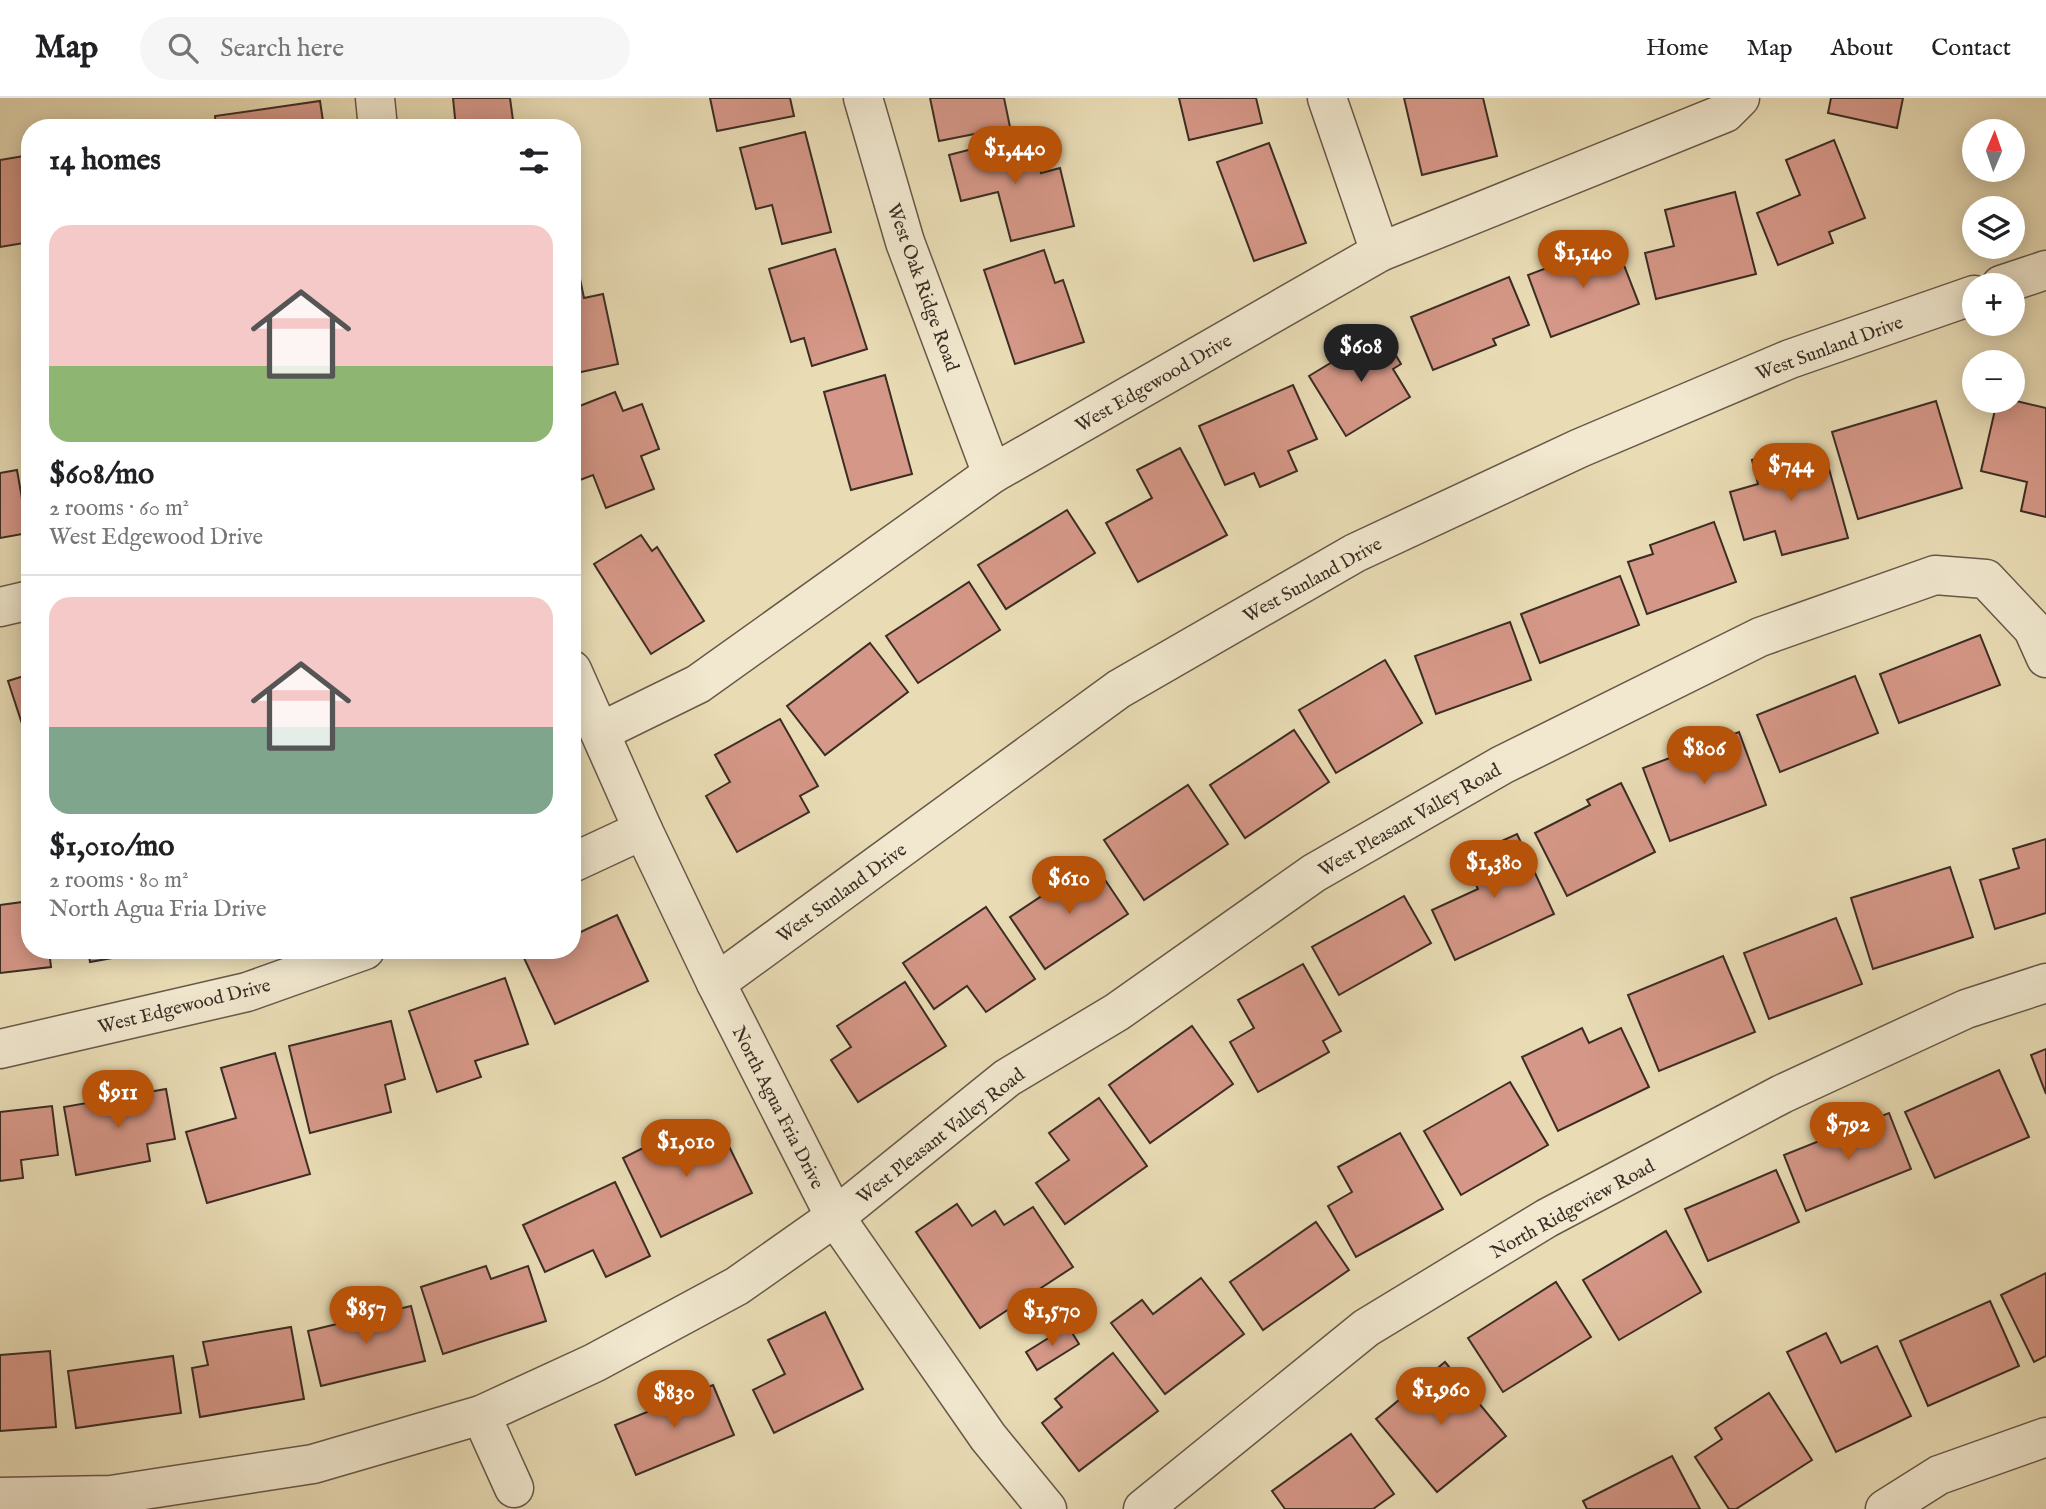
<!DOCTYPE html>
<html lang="en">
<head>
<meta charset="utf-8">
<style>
	:root { --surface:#fff; --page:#f6f6f6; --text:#202124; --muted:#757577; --line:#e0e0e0; --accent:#b45309 }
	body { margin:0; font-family:"IM FELL English",serif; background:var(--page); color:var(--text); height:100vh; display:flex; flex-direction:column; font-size:26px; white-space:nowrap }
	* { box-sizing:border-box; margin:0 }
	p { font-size:23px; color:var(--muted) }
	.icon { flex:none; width:38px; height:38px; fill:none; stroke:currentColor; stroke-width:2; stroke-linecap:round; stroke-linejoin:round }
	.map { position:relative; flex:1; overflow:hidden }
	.panel { position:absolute; left:21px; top:21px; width:560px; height:840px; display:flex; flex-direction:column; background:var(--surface); border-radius:28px; box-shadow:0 4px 18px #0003 }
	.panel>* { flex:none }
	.needle { width:46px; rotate:2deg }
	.buttons { position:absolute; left:1962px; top:21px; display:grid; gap:14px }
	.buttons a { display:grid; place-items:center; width:63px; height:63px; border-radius:50%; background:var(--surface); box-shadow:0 4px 18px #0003; font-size:35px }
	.price { position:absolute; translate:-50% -60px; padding:0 16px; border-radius:24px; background:var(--accent); color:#fff; font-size:23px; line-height:46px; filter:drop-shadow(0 2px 4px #0008) }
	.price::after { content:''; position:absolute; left:50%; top:42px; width:21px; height:16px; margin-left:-10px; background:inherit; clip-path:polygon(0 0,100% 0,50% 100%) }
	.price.selected { background:#222; color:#fff }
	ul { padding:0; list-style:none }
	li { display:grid; align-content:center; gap:14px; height:371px; padding:0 28px }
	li+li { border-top:2px solid var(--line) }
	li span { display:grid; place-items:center; height:217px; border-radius:21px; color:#555 }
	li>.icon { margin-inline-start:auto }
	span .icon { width:126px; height:126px; fill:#fffc; stroke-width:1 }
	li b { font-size:30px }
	h2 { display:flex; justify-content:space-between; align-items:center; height:84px; padding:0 28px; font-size:30px }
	header { display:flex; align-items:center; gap:42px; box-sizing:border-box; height:98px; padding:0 35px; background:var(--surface); border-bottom:2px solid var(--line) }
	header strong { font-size:33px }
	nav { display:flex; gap:38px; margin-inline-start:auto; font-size:24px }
	.search { width:490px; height:63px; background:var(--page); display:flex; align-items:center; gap:18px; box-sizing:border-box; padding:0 24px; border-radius:38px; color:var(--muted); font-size:26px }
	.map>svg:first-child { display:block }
	.building { fill:#d59787; stroke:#3c2d24; stroke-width:2 }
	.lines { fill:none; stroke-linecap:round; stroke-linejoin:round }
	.minor-casing { stroke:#675948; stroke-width:41 }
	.minor { stroke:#f1e8cf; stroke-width:38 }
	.labels { text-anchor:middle; stroke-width:6; stroke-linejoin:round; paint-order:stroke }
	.street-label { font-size:19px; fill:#3c2d24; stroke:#f1e8cf }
</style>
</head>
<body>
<header>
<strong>Map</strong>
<div class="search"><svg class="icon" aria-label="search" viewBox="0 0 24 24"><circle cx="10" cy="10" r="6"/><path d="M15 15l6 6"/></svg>Search here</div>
<nav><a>Home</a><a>Map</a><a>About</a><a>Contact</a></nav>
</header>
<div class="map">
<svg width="2046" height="1411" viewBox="0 0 2046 1411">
	<rect width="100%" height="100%" fill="#e9dcb5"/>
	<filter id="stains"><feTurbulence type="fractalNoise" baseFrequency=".00286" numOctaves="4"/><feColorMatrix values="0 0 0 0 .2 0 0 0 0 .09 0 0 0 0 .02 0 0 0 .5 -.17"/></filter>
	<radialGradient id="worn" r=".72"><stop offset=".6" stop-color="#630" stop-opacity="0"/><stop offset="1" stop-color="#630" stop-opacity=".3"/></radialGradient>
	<g class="building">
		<polygon points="453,0 510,0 514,30 456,30"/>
		<polygon points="710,0 790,0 794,18 717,33"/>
		<polygon points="930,0 1004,0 1010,29 939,43"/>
		<polygon points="1179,0 1256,0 1262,25 1189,42"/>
		<polygon points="1404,0 1483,0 1497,58 1422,77"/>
		<polygon points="1831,0 1903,0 1897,30 1828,15"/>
		<polygon points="320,3 324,30 216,30 215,18"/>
		<polygon points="805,34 831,134 782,146 772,107 756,111 740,50"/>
		<polygon points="1031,36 1041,75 1060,70 1074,128 1011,143 998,94 961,103 949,57"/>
		<polygon points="1834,42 1865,120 1829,134 1833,145 1778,167 1757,115 1800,97 1786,62"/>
		<polygon points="1269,45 1306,145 1254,163 1217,64"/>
		<polygon points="30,57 30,144 0,149 0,62"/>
		<polygon points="1735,94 1756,176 1656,201 1645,155 1674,148 1665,112"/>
		<polygon points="1615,144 1639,206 1551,239 1528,177"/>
		<polygon points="835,151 867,251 812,268 804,240 791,244 769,171"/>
		<polygon points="1044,152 1055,185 1063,182 1084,244 1015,266 984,172"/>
		<polygon points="579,176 584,200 603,196 618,266 572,276 572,177"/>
		<polygon points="1509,179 1529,227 1493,241 1496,247 1433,272 1411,219"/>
		<polygon points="1382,234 1401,266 1393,271 1410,299 1346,338 1309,278"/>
		<polygon points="885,277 912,376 851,392 824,294"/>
		<polygon points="1293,287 1317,341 1288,353 1297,373 1260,389 1254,375 1225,387 1199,328"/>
		<polygon points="615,294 623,313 642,306 659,351 641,358 654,391 606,410 593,377 572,385 572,311"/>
		<polygon points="2012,302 2046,310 2046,419 2021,413 2027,384 1981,373 1997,303"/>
		<polygon points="1936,303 1962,390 1858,421 1832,334"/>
		<polygon points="1797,349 1802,367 1826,360 1848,440 1782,457 1775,433 1744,442 1730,394 1758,386 1752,362"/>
		<polygon points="1180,350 1227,437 1138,484 1106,425 1152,400 1137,372"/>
		<polygon points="17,372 28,435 0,440 0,375"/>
		<polygon points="1067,412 1095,455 1006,511 978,467"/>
		<polygon points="1714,424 1736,484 1647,516 1628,464 1653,456 1650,447"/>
		<polygon points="641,437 652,453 657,449 704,523 651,556 594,466"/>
		<polygon points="1620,478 1639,527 1540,565 1521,516"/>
		<polygon points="969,484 1000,532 918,585 886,538"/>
		<polygon points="1510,524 1531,582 1436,616 1415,558"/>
		<polygon points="1980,537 2000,587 1899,625 1880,576"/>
		<polygon points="870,545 908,594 825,657 787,608"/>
		<polygon points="1385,562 1422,625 1336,675 1299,612"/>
		<polygon points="30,576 30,633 25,635 8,583"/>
		<polygon points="1855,578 1878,635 1780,674 1757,617"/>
		<polygon points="780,621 818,688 800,698 809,714 737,754 706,698 730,684 715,657"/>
		<polygon points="1294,632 1329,684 1245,740 1210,687"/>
		<polygon points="1739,634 1766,707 1670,743 1643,670"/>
		<polygon points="1621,685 1655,754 1567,798 1535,735 1590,707 1587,702"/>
		<polygon points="1188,687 1228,746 1144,802 1104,742"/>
		<polygon points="1517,736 1554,816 1455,862 1432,812 1478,791 1464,760"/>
		<polygon points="2046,741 2046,815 1995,831 1980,782 2019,770 2013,751"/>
		<polygon points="1093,764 1128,816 1045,871 1010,819"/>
		<polygon points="1950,769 1973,839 1873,871 1851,800"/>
		<polygon points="1404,798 1431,845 1339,897 1312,849"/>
		<polygon points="30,803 30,852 49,852 51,869 0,875 0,807"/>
		<polygon points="986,809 1035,881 986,914 967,888 934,911 903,865"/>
		<polygon points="617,817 648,883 555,926 524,860 542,852 572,852 572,838"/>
		<polygon points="1836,820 1862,886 1769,921 1744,855"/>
		<polygon points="88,852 156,852 90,864"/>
		<polygon points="1723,858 1755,934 1659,973 1628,897"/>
		<polygon points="1303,866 1341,933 1323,943 1329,954 1258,994 1230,944 1254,930 1238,902"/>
		<polygon points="505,880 528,946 475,963 481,979 437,994 409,913"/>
		<polygon points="905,884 946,948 858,1004 831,962 851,949 837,928"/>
		<polygon points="391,923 405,981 385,987 391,1014 310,1035 289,948"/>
		<polygon points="1192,928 1233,986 1150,1045 1109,987"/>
		<polygon points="1582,930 1589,945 1621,930 1649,989 1558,1033 1522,959"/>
		<polygon points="2046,951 2046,996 2031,957"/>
		<polygon points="275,955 310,1076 207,1105 186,1034 236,1020 221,970"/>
		<polygon points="1999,972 2029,1039 1935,1080 1905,1014"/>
		<polygon points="1510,984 1548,1047 1461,1097 1424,1033"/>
		<polygon points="166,991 175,1041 147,1046 150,1063 76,1077 64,1009"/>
		<polygon points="1099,1000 1147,1068 1065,1126 1036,1085 1069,1062 1049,1035"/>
		<polygon points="52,1008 58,1057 21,1062 23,1080 0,1083 0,1014"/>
		<polygon points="1889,1015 1911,1071 1806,1113 1784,1057"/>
		<polygon points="720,1030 752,1095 661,1139 623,1060 681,1031 688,1045"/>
		<polygon points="1400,1035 1443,1111 1356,1159 1328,1108 1352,1094 1338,1069"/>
		<polygon points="1776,1072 1799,1124 1708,1163 1685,1111"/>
		<polygon points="615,1084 650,1158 606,1179 593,1152 545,1174 523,1127"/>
		<polygon points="957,1106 972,1128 995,1113 1004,1127 1033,1109 1073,1169 980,1230 916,1134"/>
		<polygon points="1316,1124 1349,1172 1263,1232 1230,1184"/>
		<polygon points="1666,1133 1701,1194 1619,1242 1583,1182"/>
		<polygon points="486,1168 491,1181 528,1168 546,1223 443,1256 421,1189"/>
		<polygon points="2046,1175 2046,1258 2034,1264 2001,1197"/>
		<polygon points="1201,1180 1244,1236 1165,1296 1111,1225 1142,1202 1153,1216"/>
		<polygon points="1556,1184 1591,1239 1503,1294 1468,1240"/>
		<polygon points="1990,1203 2019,1268 1928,1308 1900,1243"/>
		<polygon points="411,1208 425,1263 321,1288 308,1233"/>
		<polygon points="825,1214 863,1291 774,1335 753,1292 785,1276 768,1242"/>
		<polygon points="1068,1228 1079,1246 1037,1272 1026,1254"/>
		<polygon points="291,1229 304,1301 200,1319 192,1270 208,1267 203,1244"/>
		<polygon points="1826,1235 1841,1265 1877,1248 1911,1318 1836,1354 1787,1254"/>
		<polygon points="50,1253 56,1329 0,1333 0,1257"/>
		<polygon points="1113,1255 1158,1313 1079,1373 1042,1325 1062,1309 1055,1301"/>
		<polygon points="173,1258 181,1315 76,1330 68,1273"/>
		<polygon points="1445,1264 1506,1338 1437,1394 1376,1321"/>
		<polygon points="713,1287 734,1337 636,1377 615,1327"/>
		<polygon points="1769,1295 1812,1362 1736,1411 1729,1411 1695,1359 1722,1341 1715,1330"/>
		<polygon points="1351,1336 1394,1396 1373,1411 1285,1411 1272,1393"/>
		<polygon points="1672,1358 1700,1411 1587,1411 1583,1403"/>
	</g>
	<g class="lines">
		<defs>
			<g id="minor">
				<polyline points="375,0 378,30"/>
				<polyline points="863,0 905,144 992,376"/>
				<polyline points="1327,0 1380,154"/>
				<polyline points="2001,187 2046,172"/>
				<polyline points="0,509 30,502"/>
				<polyline points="572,572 643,732 716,885 835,1119 988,1339 1047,1411"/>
				<polyline points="600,634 698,586 992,376 1380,154 1725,15 1740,0"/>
				<polyline points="572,765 643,732"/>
				<polyline points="716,885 1119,591 1355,455 1580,350 1790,261 1974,197"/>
				<polyline points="0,951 247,894 365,852"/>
				<polyline points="481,1317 514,1390"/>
				<polyline points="0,1399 111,1397 313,1366 481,1317 594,1265 737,1188 835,1119 1007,980 1117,914 1314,775 1502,667 1760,539 1935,477 1986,481 2033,531 2046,560"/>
				<polyline points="1143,1411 1366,1230 1547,1120 1782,996 1966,911 2046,885"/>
				<polyline points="1885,1411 1939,1377 2046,1339"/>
			</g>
		</defs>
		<use href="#minor" class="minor-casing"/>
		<use href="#minor" class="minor"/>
	</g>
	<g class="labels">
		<g class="street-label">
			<text transform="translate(924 189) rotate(70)" y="7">West Oak Ridge Road</text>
			<text transform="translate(1829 249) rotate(-20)" y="7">West Sunland Drive</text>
			<text transform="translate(1153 284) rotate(-30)" y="7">West Edgewood Drive</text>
			<text transform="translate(1312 481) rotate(-29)" y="7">West Sunland Drive</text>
			<text transform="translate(1409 721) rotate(-30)" y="7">West Pleasant Valley Road</text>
			<text transform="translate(841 794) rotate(-36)" y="7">West Sunland Drive</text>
			<text transform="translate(184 907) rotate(-14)" y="7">West Edgewood Drive</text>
			<text transform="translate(779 1009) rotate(63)" y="7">North Agua Fria Drive</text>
			<text transform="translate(940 1037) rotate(-38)" y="7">West Pleasant Valley Road</text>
			<text transform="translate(1572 1110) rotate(-29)" y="7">North Ridgeview Road</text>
		</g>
	</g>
	<rect width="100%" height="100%" filter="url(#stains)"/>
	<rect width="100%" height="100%" fill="url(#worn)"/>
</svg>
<div class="buttons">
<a><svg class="needle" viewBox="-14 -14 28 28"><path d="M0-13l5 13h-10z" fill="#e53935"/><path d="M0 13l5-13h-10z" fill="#757577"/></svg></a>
<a><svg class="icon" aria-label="layers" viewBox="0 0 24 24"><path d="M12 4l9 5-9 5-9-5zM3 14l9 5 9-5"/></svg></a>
<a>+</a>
<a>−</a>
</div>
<b class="price" style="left:1015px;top:88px">$1,440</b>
<b class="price" style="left:1583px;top:192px">$1,140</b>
<b class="price selected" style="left:1361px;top:286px">$608</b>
<b class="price" style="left:1791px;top:405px">$744</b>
<b class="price" style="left:1704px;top:688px">$806</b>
<b class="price" style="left:1494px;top:802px">$1,380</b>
<b class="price" style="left:1069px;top:818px">$610</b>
<b class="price" style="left:118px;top:1032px">$911</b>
<b class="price" style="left:1848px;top:1064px">$792</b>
<b class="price" style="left:686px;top:1081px">$1,010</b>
<b class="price" style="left:366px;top:1248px">$857</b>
<b class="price" style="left:1052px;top:1250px">$1,570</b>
<b class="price" style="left:1441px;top:1329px">$1,960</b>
<b class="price" style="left:674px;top:1332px">$830</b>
<section class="panel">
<h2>14 homes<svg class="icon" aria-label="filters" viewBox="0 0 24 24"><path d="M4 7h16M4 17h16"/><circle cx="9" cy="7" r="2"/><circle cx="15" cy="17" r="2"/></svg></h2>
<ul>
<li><span style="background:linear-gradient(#f6c9c9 65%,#8fb573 0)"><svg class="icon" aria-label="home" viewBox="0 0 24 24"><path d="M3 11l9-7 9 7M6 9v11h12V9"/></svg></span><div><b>$608/mo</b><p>2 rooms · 60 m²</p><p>West Edgewood Drive</p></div></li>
<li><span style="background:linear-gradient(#f6c9c9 60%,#7fa58c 0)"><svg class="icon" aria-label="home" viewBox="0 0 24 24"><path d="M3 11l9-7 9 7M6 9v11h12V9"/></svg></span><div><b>$1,010/mo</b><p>2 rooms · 80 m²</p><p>North Agua Fria Drive</p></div></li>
</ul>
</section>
</div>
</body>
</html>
